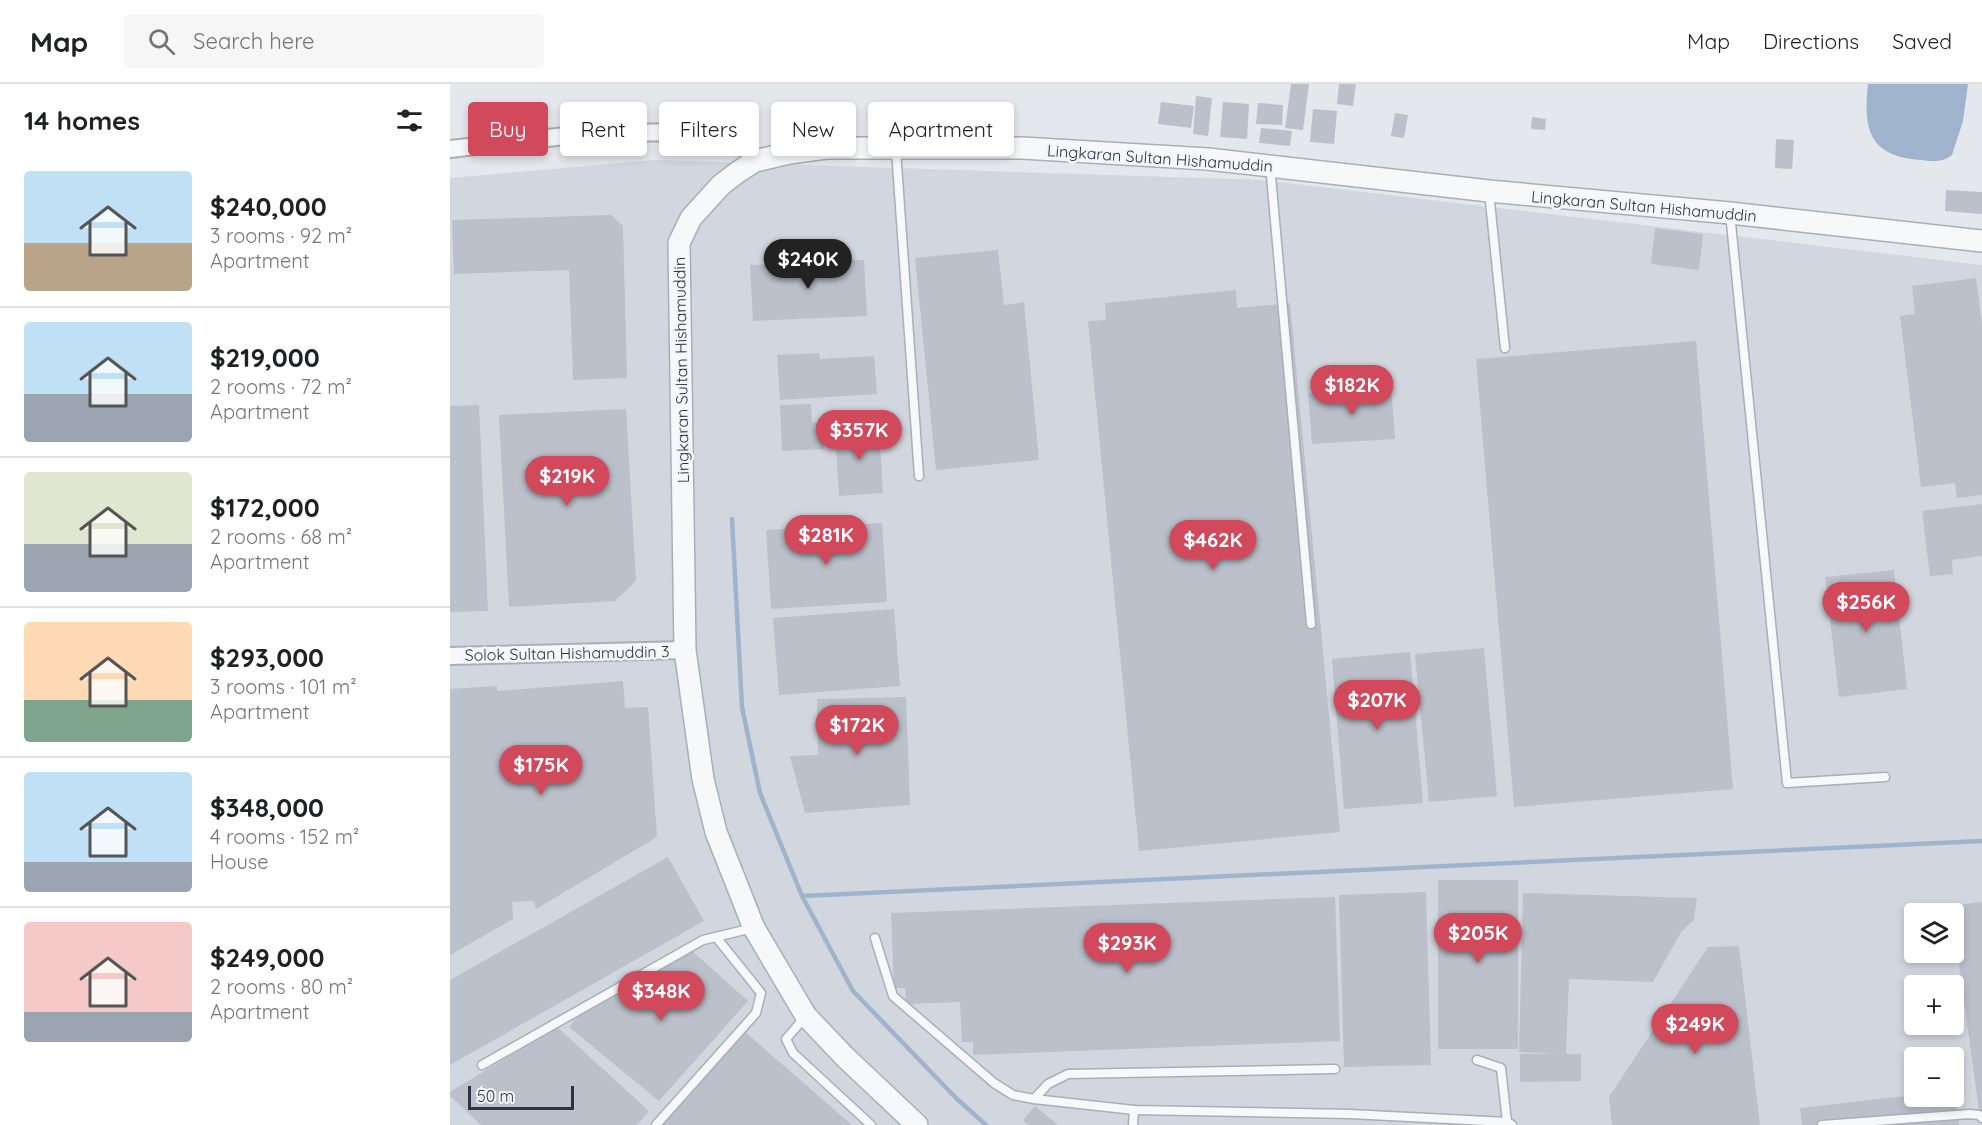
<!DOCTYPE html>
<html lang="en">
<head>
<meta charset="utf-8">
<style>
	:root { --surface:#fff; --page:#f6f6f6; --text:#202124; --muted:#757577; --line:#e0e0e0; --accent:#d1495b }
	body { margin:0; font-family:Quicksand,sans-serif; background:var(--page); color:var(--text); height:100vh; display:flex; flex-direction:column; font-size:22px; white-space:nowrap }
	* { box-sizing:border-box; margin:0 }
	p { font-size:20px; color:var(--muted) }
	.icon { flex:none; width:33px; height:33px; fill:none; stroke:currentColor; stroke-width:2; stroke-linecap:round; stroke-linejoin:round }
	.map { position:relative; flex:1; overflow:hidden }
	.details { display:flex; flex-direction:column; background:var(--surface); width:450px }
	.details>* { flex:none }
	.hud { position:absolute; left:18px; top:18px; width:570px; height:54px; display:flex; gap:12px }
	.tools { position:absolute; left:1454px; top:819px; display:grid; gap:12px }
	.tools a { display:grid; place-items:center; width:60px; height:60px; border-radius:6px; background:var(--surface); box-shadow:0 3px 9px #0003; font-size:30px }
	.scale { position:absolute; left:18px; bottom:15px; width:106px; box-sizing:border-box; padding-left:6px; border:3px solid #2b3445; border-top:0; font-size:16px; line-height:21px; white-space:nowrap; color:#2b3445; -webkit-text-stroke:4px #f4f6f9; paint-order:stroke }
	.price { position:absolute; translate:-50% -51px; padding:0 14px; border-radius:21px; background:var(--accent); color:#fff; font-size:20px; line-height:39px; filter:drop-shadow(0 2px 3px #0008) }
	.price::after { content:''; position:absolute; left:50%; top:36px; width:18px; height:14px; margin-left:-9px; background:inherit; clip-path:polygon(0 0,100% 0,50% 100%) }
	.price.on { background:#222; color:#fff }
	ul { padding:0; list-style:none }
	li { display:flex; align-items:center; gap:18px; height:150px; padding:0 24px }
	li+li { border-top:2px solid var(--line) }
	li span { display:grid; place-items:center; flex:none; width:168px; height:120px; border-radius:6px; color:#555 }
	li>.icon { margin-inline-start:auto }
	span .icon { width:72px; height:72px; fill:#fffc; stroke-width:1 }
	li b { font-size:26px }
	h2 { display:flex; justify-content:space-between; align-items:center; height:72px; padding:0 24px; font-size:26px }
	.tag { padding:0 21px; border-radius:6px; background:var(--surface); box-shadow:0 3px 9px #0003; font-size:21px; line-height:54px }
	.tag.on { background:var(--accent); color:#fff }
	header { display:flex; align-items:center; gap:36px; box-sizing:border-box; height:84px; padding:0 30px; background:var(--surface); border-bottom:2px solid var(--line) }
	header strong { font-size:28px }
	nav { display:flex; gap:33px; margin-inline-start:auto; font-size:21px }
	.search { width:420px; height:54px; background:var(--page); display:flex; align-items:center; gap:15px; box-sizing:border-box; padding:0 21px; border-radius:6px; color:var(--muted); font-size:22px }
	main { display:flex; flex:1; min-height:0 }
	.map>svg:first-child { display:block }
	.built { fill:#d2d6de; fill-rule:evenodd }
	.water { fill:#9fb4cc }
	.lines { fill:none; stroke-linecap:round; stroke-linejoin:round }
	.stream { stroke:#9fb4cc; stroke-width:4.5 }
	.building { fill:#bbc0ca }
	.service-casing { stroke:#a9aeb7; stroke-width:11 }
	.minor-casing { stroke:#a9aeb7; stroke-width:20 }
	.tertiary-casing { stroke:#a9aeb7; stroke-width:24 }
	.service { stroke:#f7f8fa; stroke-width:8 }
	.minor { stroke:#f7f8fa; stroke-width:16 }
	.tertiary { stroke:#f7f8fa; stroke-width:21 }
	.labels { text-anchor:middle; stroke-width:5; stroke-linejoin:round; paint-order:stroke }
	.street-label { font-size:16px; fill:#2b3445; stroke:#f4f6f9 }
</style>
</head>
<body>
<header>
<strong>Map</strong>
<div class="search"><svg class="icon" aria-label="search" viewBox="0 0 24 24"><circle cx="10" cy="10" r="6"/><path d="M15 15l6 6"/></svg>Search here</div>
<nav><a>Map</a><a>Directions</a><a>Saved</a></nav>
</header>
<main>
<section class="details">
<h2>14 homes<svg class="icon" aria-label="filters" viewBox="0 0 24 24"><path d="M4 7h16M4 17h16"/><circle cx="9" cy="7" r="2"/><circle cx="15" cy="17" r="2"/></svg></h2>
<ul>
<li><span style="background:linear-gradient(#bfe0f5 60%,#b9a48a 0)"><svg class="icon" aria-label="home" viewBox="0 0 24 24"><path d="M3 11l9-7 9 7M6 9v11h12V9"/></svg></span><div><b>$240,000</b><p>3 rooms · 92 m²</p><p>Apartment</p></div></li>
<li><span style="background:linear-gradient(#bfe0f5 60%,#9aa5b1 0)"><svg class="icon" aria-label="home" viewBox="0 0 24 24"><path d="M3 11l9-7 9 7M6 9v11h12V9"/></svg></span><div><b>$219,000</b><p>2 rooms · 72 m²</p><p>Apartment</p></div></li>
<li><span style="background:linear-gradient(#dfe7d0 60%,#9aa5b1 0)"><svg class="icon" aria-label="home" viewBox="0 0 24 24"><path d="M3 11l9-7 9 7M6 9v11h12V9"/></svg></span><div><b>$172,000</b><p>2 rooms · 68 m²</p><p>Apartment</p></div></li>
<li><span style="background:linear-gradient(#ffd9b3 65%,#7fa58c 0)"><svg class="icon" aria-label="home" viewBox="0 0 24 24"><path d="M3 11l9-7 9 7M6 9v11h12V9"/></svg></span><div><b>$293,000</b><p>3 rooms · 101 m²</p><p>Apartment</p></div></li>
<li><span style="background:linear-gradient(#bfe0f5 75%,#9aa5b1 0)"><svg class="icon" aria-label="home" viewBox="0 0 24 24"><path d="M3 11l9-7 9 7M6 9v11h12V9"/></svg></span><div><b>$348,000</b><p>4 rooms · 152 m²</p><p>House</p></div></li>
<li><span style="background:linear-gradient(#f6c9c9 75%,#9aa5b1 0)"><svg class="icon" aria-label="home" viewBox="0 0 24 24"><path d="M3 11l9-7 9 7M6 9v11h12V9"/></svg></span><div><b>$249,000</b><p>2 rooms · 80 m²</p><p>Apartment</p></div></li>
</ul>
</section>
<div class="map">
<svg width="1532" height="1041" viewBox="0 0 1532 1041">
	<rect width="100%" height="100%" fill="#e4e7ec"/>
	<path class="built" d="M204,76L811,96L1532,181V1041H0V94ZM1464,830H1503V868H1464ZM1464,902H1503V940H1464ZM1464,974H1503V1012H1464Z"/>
	<path class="water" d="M1418,0H1518L1513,37L1502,71C1492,79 1482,77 1470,76C1419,72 1413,45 1418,0Z"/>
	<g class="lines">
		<g class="stream">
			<polyline points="282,435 292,623 310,709 352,812 403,907 506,1014 536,1041"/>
			<polyline points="352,812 1532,757"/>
		</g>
	</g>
	<g class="building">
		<polygon points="841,0 859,0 853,46 835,44"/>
		<polygon points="889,0 906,0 903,22 887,20"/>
		<polygon points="746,12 762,14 758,52 743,50"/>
		<polygon points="711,18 744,22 741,44 708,40"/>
		<polygon points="773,18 799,20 797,55 770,53"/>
		<polygon points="808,19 833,21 832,41 806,40"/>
		<polygon points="863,25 887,27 884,60 860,58"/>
		<polygon points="945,29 958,31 954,54 941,52"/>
		<polygon points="1082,33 1096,35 1095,46 1081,45"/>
		<polygon points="811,44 842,47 840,62 809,59"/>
		<polygon points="1326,55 1344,56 1342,85 1325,84"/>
		<polygon points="1496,106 1532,108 1532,130 1495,127"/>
		<polygon points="161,131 173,142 177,294 123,296 119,186 4,190 2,136"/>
		<polygon points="1205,144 1253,150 1249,186 1201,180"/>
		<polygon points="548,166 554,221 574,218 589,376 486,386 465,174"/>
		<polygon points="414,176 417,232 303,237 300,181"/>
		<polygon points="1526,194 1532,241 1532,411 1507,414 1505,399 1471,403 1450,232 1465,230 1462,202"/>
		<polygon points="786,206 787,224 840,219 890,748 689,767 638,237 656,236 655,219"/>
		<polygon points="1246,257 1283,705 1064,723 1026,275"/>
		<polygon points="369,269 370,275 424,272 427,310 330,316 327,271"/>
		<polygon points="941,303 945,355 862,360 858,309"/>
		<polygon points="361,320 362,339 373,338 374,365 332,367 330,321"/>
		<polygon points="29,321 38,527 0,528 0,322"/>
		<polygon points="176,325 186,497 165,517 59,523 49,331"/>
		<polygon points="429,342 433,409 389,412 385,345"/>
		<polygon points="1532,420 1532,472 1502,476 1503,490 1480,492 1472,427"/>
		<polygon points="432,439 437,518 321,525 316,446"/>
		<polygon points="1444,486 1457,605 1389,613 1375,493"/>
		<polygon points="444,525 450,602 329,611 323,534"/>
		<polygon points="1034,564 1047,712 979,718 965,570"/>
		<polygon points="960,568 973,719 894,725 882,575"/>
		<polygon points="173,597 175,624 198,623 207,753 86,825 84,817 62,818 63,835 0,871 0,605 47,602 47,607"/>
		<polygon points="456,613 460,721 355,729 340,672 368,671 367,615"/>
		<polygon points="218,773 254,837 0,981 0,896"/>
		<rect x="988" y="796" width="80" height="169"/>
		<polygon points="976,808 981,981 894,983 889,811"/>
		<polygon points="1073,809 1247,814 1244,836 1231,848 1203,898 1119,895 1116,970 1131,970 1131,997 1070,998 1070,970 1106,970 1069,968"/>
		<polygon points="885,813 890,957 523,971 523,958 512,958 510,918 456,920 455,904 444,904 441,829"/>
		<polygon points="1532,818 1532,1041 1531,1041 1501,822"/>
		<polygon points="1289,862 1310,1041 1162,1041 1159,1013 1258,863"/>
		<polygon points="241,866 298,917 209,1017 119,943 132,926"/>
		<polygon points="107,943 199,1027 187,1041 31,1041 0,1012 0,1008"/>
		<polygon points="295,948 402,1041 211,1041"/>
		<polygon points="1503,1006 1505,1006 1509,1041 1352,1041 1350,1024 1464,1011 1464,1012 1503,1012"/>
		<polygon points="585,1022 608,1041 579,1041 573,1036"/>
	</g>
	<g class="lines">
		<defs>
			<g id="service">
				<polyline points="446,66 469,392"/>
				<polyline points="820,81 861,540"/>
				<polyline points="1039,108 1055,264"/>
				<polyline points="1280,129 1337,699 1435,693"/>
				<polyline points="425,854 443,912 544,999 563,1011 584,1015 684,1026 900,1030 1057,1038 1062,1041"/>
				<polyline points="356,932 336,955 343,969 421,1041"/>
				<polyline points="1027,976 1051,984 1057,1038"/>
				<polyline points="32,981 253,856 303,844"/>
				<polyline points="584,1015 598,1000 618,990 885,985"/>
				<polyline points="206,1041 306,929 311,909 266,853"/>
				<polyline points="683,1041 684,1026"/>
				<polyline points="1372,1041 1519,1030 1529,1031 1532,1034"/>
			</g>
			<g id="minor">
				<polyline points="0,65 133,50 272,47 292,60 305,77"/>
				<polyline points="0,572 235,566"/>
			</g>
			<polyline id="tertiary" points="467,1041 395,973 356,932 304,844 266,748 253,695 235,566 229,159 241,134 271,101 288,88 305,77 339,69 376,64 572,64 758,75 1039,107 1280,129 1532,157"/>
		</defs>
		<use href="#service" class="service-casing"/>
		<use href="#minor" class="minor-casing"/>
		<use href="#tertiary" class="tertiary-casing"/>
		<use href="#service" class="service"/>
		<use href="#minor" class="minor"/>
		<use href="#tertiary" class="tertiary"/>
	</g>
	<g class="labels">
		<g class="street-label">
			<text transform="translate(710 74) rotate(4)" y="6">Lingkaran Sultan Hishamuddin</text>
			<text transform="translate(1194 122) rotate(5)" y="6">Lingkaran Sultan Hishamuddin</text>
			<text transform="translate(231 286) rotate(-91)" y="6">Lingkaran Sultan Hishamuddin</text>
			<text transform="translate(117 569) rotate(-1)" y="6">Solok Sultan Hishamuddin 3</text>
		</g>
	</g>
</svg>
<div class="tools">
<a><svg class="icon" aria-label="layers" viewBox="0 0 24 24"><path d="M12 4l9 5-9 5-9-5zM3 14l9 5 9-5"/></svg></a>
<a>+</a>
<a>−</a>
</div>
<div class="scale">50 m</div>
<b class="price on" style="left:358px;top:206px">$240K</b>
<b class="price" style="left:902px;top:332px">$182K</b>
<b class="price" style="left:409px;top:377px">$357K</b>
<b class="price" style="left:117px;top:423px">$219K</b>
<b class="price" style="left:376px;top:482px">$281K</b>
<b class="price" style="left:763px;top:487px">$462K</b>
<b class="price" style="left:1416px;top:549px">$256K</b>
<b class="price" style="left:927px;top:647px">$207K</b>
<b class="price" style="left:407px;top:672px">$172K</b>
<b class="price" style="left:91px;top:712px">$175K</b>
<b class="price" style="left:1028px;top:880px">$205K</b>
<b class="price" style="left:677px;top:890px">$293K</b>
<b class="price" style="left:211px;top:938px">$348K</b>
<b class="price" style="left:1245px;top:971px">$249K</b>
<div class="hud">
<a class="tag on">Buy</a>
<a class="tag">Rent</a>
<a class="tag">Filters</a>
<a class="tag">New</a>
<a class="tag">Apartment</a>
</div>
</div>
</main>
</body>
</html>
